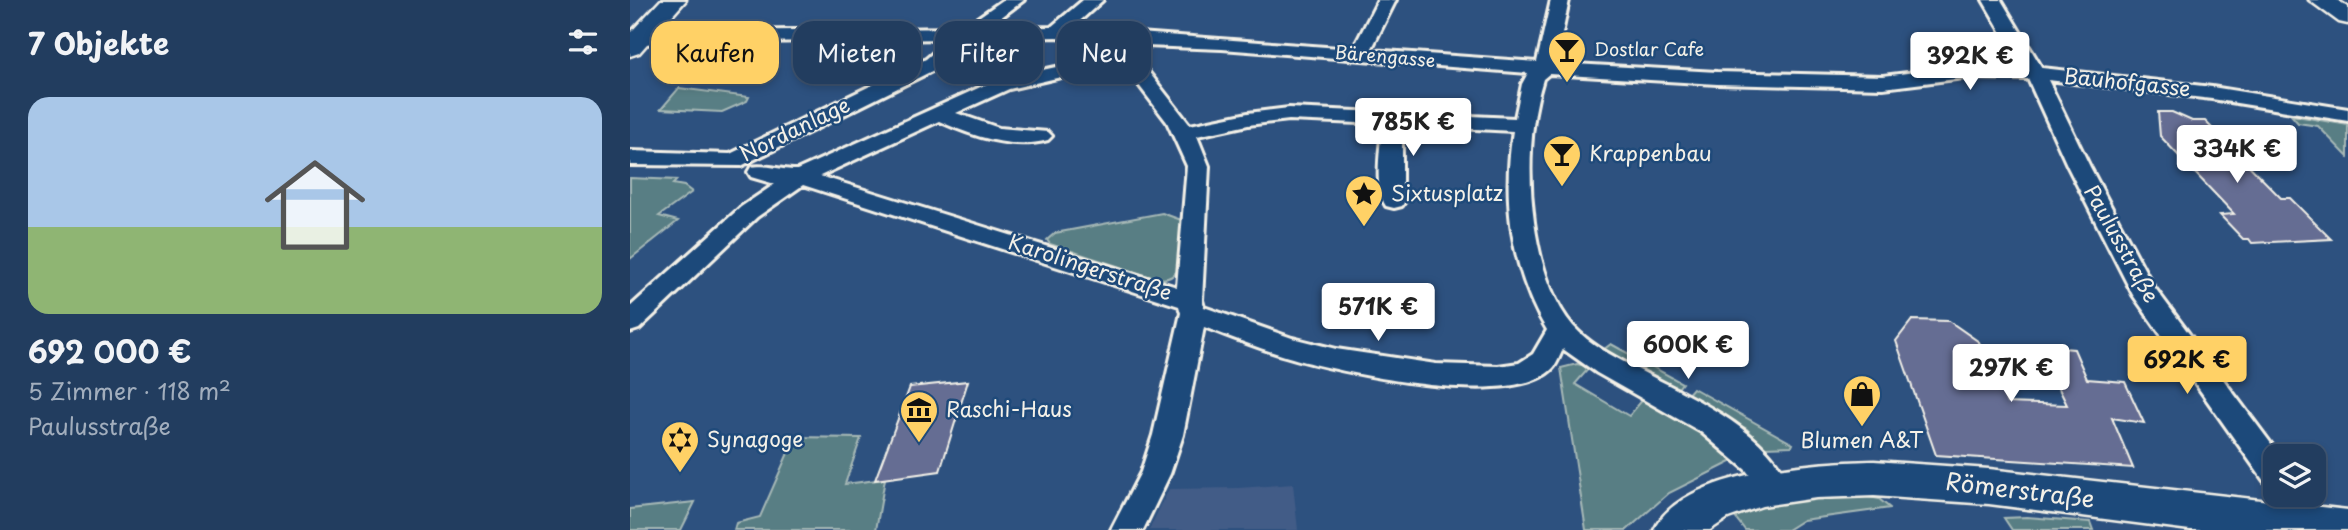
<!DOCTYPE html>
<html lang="de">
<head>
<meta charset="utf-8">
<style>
	:root { --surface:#223d5f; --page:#2a4465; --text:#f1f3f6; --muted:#a2aebd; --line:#3f5674; --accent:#ffd166 }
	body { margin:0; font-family:"Playpen Sans",sans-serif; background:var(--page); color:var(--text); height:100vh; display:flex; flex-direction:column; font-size:26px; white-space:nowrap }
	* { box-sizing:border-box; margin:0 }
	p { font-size:23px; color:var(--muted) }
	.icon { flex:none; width:38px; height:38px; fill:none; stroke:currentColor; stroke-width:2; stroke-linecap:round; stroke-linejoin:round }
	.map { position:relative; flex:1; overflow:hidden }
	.sheet { display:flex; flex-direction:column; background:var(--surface); width:630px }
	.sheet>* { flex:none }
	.banner { position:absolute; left:21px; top:21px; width:665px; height:63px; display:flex; gap:14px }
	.controls { position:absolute; left:1633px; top:444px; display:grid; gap:14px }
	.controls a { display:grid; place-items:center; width:63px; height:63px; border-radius:14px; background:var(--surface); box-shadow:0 4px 10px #0003,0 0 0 2px var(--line); font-size:35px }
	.price { position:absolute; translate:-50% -60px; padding:0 16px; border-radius:7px; background:#fff; color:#222; font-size:23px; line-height:46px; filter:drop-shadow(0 2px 4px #0008) }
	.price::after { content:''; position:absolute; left:50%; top:42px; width:21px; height:16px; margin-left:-10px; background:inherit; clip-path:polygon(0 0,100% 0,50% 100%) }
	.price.current { background:var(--accent); color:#111 }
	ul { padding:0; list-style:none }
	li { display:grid; align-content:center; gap:14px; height:371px; padding:0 28px }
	li span { display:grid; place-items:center; height:217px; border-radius:21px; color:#555 }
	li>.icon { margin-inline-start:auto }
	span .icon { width:126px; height:126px; fill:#fffc; stroke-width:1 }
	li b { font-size:30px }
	h2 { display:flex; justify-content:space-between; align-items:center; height:84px; padding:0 28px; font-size:30px }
	.chip { padding:0 24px; border-radius:21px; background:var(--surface); box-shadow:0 4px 10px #0003,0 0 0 2px var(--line); font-size:24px; line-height:63px }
	.chip.current { background:var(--accent); color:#111 }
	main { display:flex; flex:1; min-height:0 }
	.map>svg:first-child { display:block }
	.built { fill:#425c87 }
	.green { fill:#597e84; stroke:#a6b8b6; stroke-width:2 }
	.building { fill:#656d93; stroke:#f4f1e8; stroke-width:2 }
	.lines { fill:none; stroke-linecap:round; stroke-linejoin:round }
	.street-casing { stroke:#f4f1e8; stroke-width:6 }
	.secondary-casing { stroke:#f4f1e8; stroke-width:5 }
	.street { fill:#1f4a7a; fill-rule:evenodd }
	.secondary { fill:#1f4a7a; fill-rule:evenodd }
	.labels { text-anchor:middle; stroke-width:5; stroke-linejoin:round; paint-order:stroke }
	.far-poi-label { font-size:18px; fill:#f4f1e8; stroke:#1f4a7a; text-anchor:start }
	.far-street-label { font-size:18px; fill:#f4f1e8; stroke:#1f4a7a }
	.street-label { font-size:21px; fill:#f4f1e8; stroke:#1f4a7a }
	.poi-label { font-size:21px; fill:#f4f1e8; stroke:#1f4a7a; text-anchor:start }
	.near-street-label { font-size:24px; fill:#f4f1e8; stroke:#1f4a7a }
</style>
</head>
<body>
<main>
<section class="sheet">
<h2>7 Objekte<svg class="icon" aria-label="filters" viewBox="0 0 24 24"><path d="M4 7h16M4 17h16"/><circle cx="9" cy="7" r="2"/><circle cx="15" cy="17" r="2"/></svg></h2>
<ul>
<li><span style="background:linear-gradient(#a9c7e8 60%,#8fb573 0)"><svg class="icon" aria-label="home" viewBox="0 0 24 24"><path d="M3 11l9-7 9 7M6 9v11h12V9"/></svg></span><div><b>692 000 €</b><p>5 Zimmer · 118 m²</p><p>Paulusstraße</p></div></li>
</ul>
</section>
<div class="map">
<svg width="1718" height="530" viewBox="0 0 1718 530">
	<rect width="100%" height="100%" fill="#2d517f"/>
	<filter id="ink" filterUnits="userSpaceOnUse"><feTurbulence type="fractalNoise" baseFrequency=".0143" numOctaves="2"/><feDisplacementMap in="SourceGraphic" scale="14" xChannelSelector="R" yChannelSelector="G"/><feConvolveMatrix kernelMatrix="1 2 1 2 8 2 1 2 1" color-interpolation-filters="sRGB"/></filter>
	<g filter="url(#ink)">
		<polygon class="built" points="663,484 668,530 519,530 539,489 608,488"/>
		<g class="green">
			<polygon points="447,38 484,42 488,49 482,55 450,62"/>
			<polygon points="49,88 119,97 117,101 92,112 31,109"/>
			<polygon points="1661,115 1718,125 1718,157 1688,126 1668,123"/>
			<polygon points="0,178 47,180 43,184 54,186 62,192 29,216 48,221 0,259"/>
			<path d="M532,213L554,221L550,266C545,277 536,281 524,278L420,244L417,240L425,233Z"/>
			<polygon points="981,344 1052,383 1046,391 973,350"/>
			<path d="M947,364L960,367L945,384L999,416L1014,398C1044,415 1086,430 1103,461L1039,493L997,530H956L931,368Z"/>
			<polygon points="1063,388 1163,444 1162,446 1133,447 1117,429 1056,396"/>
			<polygon points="165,437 231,438 215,484 255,479 246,530 104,530 106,523 130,517"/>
			<path d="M1235,496L1249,499L1260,508L1173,520L1157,530H1115L1104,516C1147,499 1189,498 1235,496Z"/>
			<polygon points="65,502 51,530 0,530 0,509"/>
			<polygon points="1397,517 1460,522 1463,530 1382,530 1374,518"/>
		</g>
		<g class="building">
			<polygon points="1528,112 1542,112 1562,121 1575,121 1651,198 1660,198 1701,239 1622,243 1619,239 1613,239 1590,215 1604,214 1530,136"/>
			<polygon points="1282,320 1319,321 1349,342 1377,403 1437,405 1408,346 1444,349 1457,379 1495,382 1514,423 1482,418 1503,468 1306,455 1266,341"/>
			<polygon points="338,381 310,471 245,480 280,387"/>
		</g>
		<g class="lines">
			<defs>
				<g id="street">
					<path d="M373,0H394L357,28L421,27L453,0H473L442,28L723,49L748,0H766L741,50L907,62L921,0H939L926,63L1087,72L1253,76L1334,66L1392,67L1353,0H1371L1412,68L1582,87L1718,109V121L1582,99L1418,80L1460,167L1522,284L1651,457H1645V485L1634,481L1503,295L1438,167L1398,79L1334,78L1253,88L1087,84L919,74L913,79C899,123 898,177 904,222C909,257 920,299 943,326C960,345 983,356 1005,368C1060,397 1132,426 1160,485L1156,494L1145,498L1134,494L1116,470L1071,432L967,373L933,349C930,355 927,364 923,368C883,411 707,372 655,356C628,348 601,337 574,327L553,435L540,474L513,530H481L511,472L523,435L551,313L549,306L173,185L127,217L9,329L0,332V307L111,207L145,184L121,177L118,172L121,167C133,164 153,170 167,170L366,80L472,57L489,52L499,44L426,37L341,39L310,67L111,166L0,165V151L100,154L296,59L319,39L0,44V32L333,28ZM515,46L592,49L898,73L892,84L885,118L659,108L618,113L560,125L507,57ZM492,63L537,122L557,166L547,287L190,176L309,121C342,136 382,150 418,140L422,136L418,132L369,128L326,113L379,89ZM659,120L752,124C751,148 743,186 756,206L764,208L772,206L775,201L772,186V125L883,131C872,198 881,271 917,330L903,354L889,363L868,366L806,364L706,349L662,338L574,307L572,300L579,166L567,136L618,125Z"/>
					<polygon points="1647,495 1680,495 1701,526 1699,530 1670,530"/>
				</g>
				<g id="secondary">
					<polygon points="31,0 56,0 9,53 0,56 0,33"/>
					<polygon points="1679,0 1707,0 1718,7 1718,24 1709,22"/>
					<path d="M1244,461L1359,469L1718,510V530H1560L1359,504L1244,496L1186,498L1132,506L1098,518L1080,530H1024C1051,471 1186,462 1244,461Z"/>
				</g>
			</defs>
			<use href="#street" class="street-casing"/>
			<use href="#secondary" class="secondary-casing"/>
			<use href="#street" class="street"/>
			<use href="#secondary" class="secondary"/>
		</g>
	</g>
	<defs>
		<symbol id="bar-pin" viewBox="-11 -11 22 30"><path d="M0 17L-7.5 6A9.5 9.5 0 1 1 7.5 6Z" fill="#ffd166" stroke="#1f4a7a"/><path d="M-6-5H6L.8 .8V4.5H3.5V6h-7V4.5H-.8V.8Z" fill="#111"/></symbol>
		<symbol id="sight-pin" viewBox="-11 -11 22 30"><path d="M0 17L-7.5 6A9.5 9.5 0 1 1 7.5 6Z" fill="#ffd166" stroke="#1f4a7a"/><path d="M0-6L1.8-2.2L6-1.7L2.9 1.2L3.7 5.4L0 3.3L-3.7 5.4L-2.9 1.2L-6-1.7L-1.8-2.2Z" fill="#111"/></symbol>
		<symbol id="shop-pin" viewBox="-11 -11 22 30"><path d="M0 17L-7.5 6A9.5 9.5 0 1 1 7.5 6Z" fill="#ffd166" stroke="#1f4a7a"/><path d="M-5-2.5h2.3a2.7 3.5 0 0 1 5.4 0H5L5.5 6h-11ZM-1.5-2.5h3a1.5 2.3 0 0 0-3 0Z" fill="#111"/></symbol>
		<symbol id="museum-pin" viewBox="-11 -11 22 30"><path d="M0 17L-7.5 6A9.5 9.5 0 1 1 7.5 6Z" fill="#ffd166" stroke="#1f4a7a"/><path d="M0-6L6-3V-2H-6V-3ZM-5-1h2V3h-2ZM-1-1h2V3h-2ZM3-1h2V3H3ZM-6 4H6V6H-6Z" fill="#111"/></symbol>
		<symbol id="synagogue-pin" viewBox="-11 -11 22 30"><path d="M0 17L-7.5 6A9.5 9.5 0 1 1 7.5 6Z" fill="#ffd166" stroke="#1f4a7a"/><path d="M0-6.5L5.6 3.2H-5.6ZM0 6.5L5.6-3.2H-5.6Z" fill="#111"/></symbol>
	</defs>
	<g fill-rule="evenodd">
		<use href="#bar-pin" x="915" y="28" width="44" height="60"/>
		<use href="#bar-pin" x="910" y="132" width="44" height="60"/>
		<use href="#sight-pin" x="712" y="172" width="44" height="60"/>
		<use href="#shop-pin" x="1210" y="372" width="44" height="60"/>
		<use href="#museum-pin" x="267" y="388" width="44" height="60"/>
		<use href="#synagogue-pin" x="28" y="418" width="44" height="60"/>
	</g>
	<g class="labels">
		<g class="far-poi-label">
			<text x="964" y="56">Dostlar Cafe</text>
		</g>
		<g class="far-street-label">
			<text transform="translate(755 57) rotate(5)" y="6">Bärengasse</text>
		</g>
		<g class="street-label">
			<text transform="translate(1497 83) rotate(6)" y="7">Bauhofgasse</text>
			<text transform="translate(165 130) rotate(-26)" y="7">Nordanlage</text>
			<text transform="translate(1491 244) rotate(61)" y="7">Paulusstraße</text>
			<text transform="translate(460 268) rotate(18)" y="7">Karolingerstraße</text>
		</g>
		<g class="poi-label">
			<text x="959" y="161">Krappenbau</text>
			<text x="761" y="201">Sixtusplatz</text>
			<text x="316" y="417">Raschi-Haus</text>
			<text x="77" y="447">Synagoge</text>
			<text x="1232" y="448" text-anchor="middle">Blumen A&amp;T</text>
		</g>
		<g class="near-street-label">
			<text transform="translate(1390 491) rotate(7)" y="8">Römerstraße</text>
		</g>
	</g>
</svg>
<div class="controls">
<a><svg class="icon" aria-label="layers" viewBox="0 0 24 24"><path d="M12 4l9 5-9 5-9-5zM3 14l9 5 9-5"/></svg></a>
</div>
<b class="price" style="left:1340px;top:92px">392K €</b>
<b class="price" style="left:783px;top:158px">785K €</b>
<b class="price" style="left:1607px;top:185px">334K €</b>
<b class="price" style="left:748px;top:343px">571K €</b>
<b class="price" style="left:1058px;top:381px">600K €</b>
<b class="price current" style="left:1557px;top:396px">692K €</b>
<b class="price" style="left:1381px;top:404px">297K €</b>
<div class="banner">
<a class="chip current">Kaufen</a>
<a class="chip">Mieten</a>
<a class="chip">Filter</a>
<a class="chip">Neu</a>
</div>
</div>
</main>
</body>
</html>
